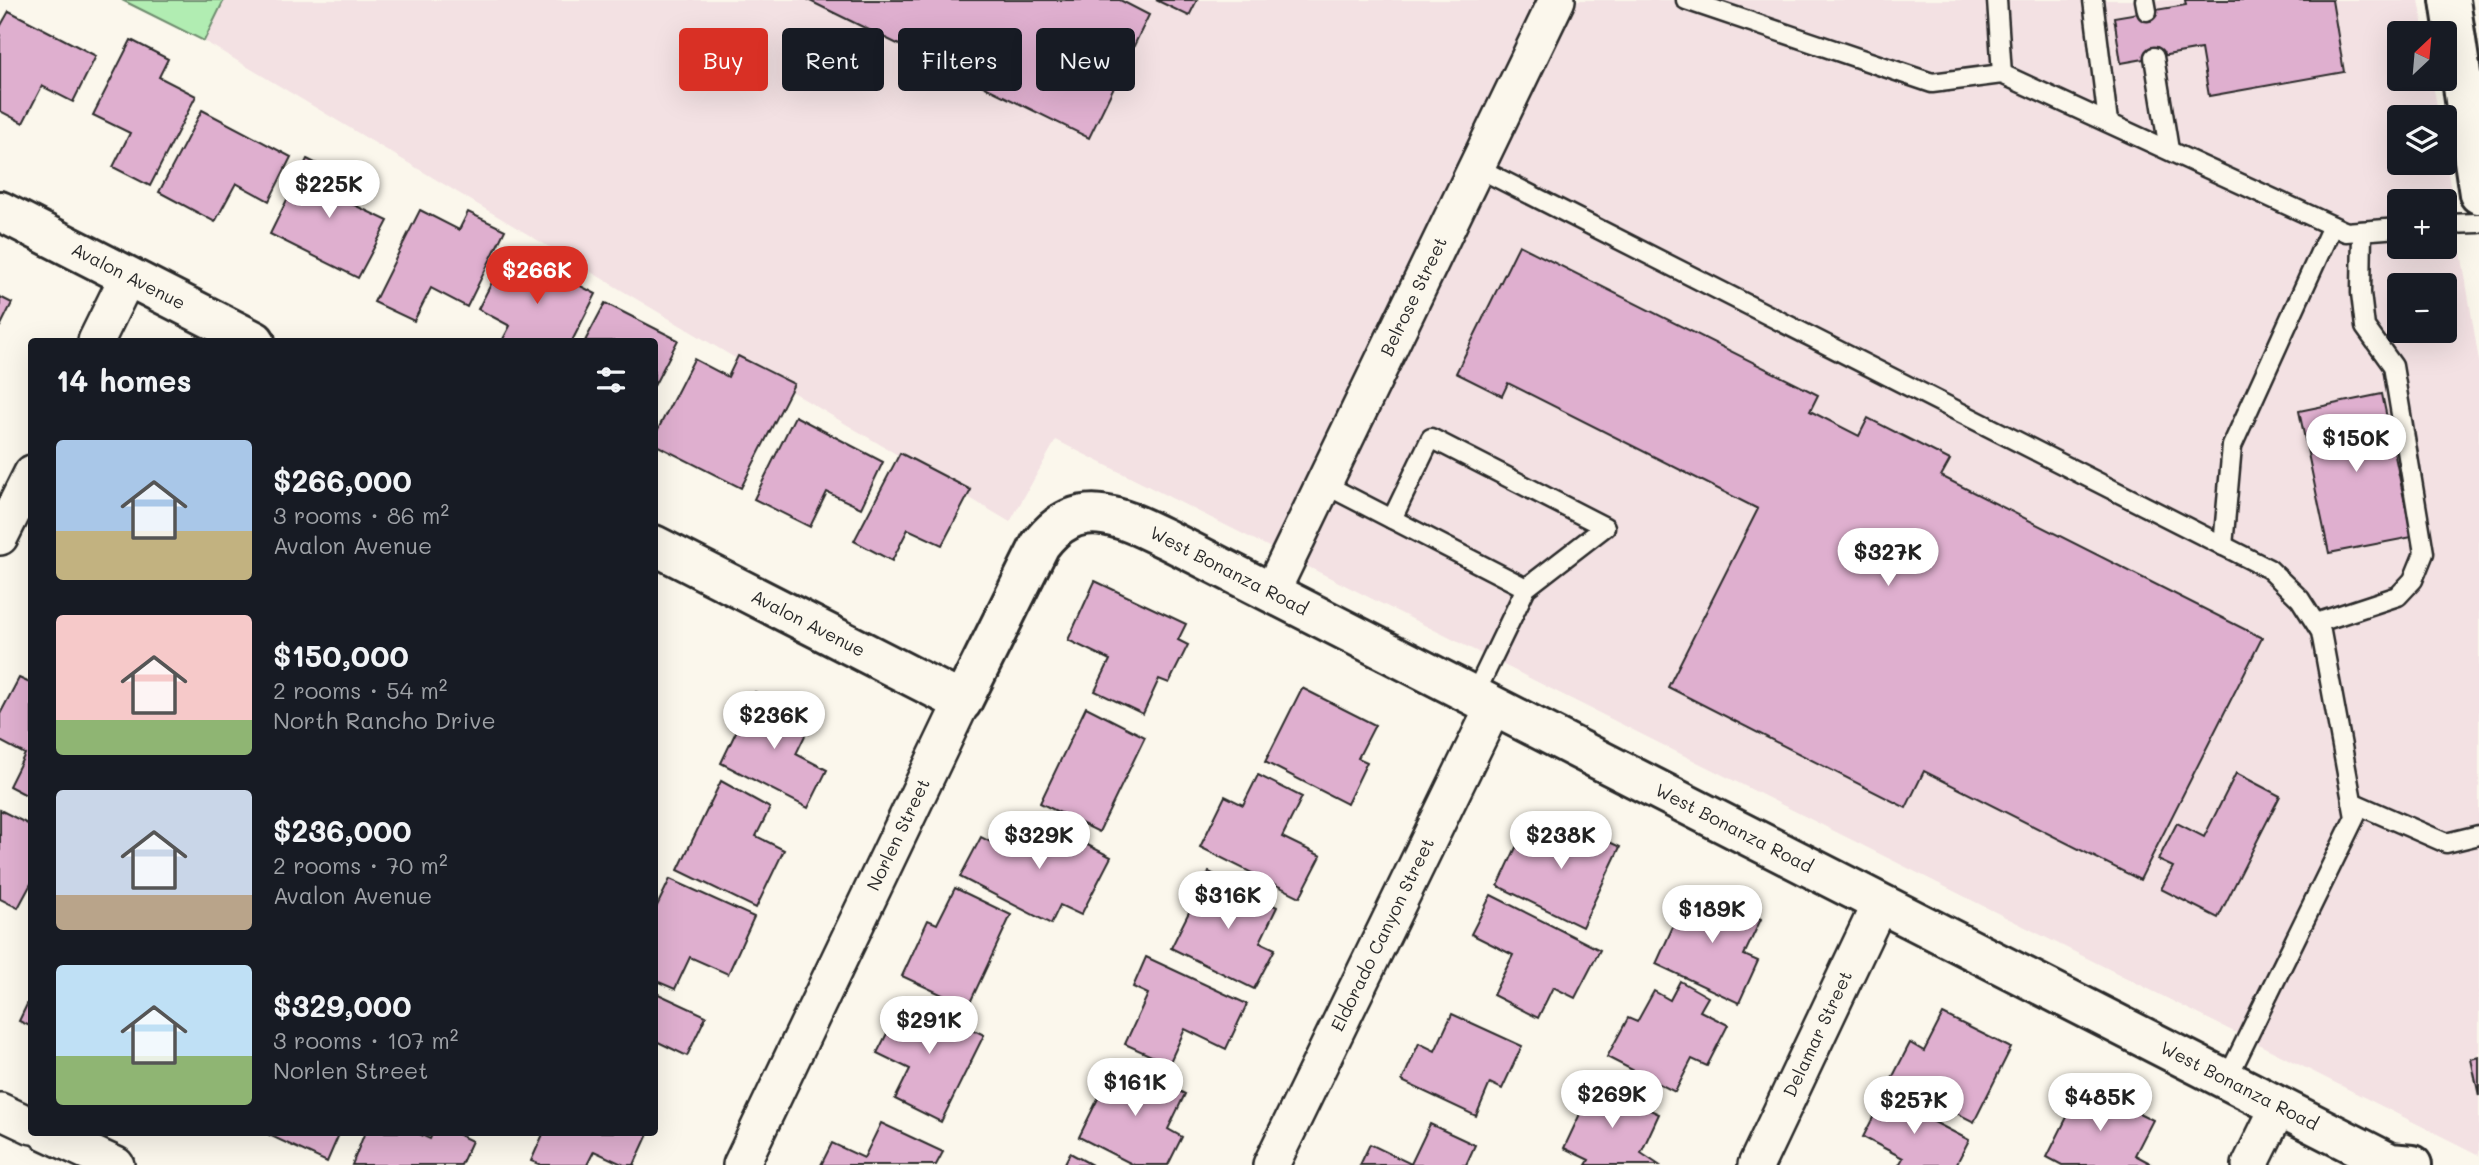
<!DOCTYPE html>
<html lang="en">
<head>
<meta charset="utf-8">
<style>
	:root { --surface:#171b24; --page:#20242c; --text:#f1f3f6; --muted:#9ea1a6; --accent:#d93025 }
	body { margin:0; font-family:Mali,sans-serif; background:var(--page); color:var(--text); height:100vh; display:flex; flex-direction:column; font-size:26px; white-space:nowrap }
	* { box-sizing:border-box; margin:0 }
	p { font-size:23px; color:var(--muted) }
	.icon { flex:none; width:38px; height:38px; fill:none; stroke:currentColor; stroke-width:2; stroke-linecap:round; stroke-linejoin:round }
	.map { position:relative; flex:1; overflow:hidden }
	.panel { position:absolute; left:28px; top:338px; width:630px; height:798px; display:flex; flex-direction:column; background:var(--surface); border-radius:7px; box-shadow:0 7px 28px #0002 }
	.panel>* { flex:none }
	.hud { position:absolute; left:679px; top:28px; width:665px; height:63px; display:flex; gap:14px }
	.needle { width:46px; rotate:26deg }
	.controls { position:absolute; left:2387px; top:21px; display:grid; gap:14px }
	.controls a { display:grid; place-items:center; width:70px; height:70px; border-radius:7px; background:var(--surface); box-shadow:0 7px 28px #0002; font-size:35px }
	.price { position:absolute; translate:-50% -60px; padding:0 16px; border-radius:24px; background:#fff; color:#222; font-size:23px; line-height:46px; filter:drop-shadow(0 2px 4px #0008) }
	.price::after { content:''; position:absolute; left:50%; top:42px; width:21px; height:16px; margin-left:-10px; background:inherit; clip-path:polygon(0 0,100% 0,50% 100%) }
	.price.current { background:var(--accent); color:#fff }
	ul { padding:0; list-style:none }
	li { display:flex; align-items:center; gap:21px; height:175px; padding:0 28px }
	li span { display:grid; place-items:center; flex:none; width:196px; height:140px; border-radius:7px; color:#555 }
	li>.icon { margin-inline-start:auto }
	span .icon { width:84px; height:84px; fill:#fffc; stroke-width:1 }
	li b { font-size:30px }
	h2 { display:flex; justify-content:space-between; align-items:center; height:84px; padding:0 28px; font-size:30px }
	.pill { padding:0 24px; border-radius:7px; background:var(--surface); box-shadow:0 7px 28px #0002; font-size:24px; line-height:63px }
	.pill.current { background:var(--accent); color:#fff }
	.map>svg:first-child { display:block }
	.built { fill:#f3e1e3; fill-rule:evenodd }
	.green { fill:#b1edb2; stroke:#6e8c6e; stroke-width:2 }
	.building { fill:#dfafcf; stroke:#2b2b2b; stroke-width:2 }
	.lines { fill:none; stroke-linecap:round; stroke-linejoin:round }
	.service-casing { stroke:#2b2b2b; stroke-width:23 }
	.minor-casing { stroke:#2b2b2b; stroke-width:40 }
	.tertiary-casing { stroke:#2b2b2b; stroke-width:44 }
	.primary-casing { stroke:#2b2b2b; stroke-width:44 }
	.service { stroke:#fbf7ec; stroke-width:18 }
	.minor { stroke:#fbf7ec; stroke-width:35 }
	.tertiary { stroke:#fbf7ec; stroke-width:38 }
	.primary { stroke:#fbf7ec; stroke-width:38 }
	.labels { text-anchor:middle; stroke-width:6; stroke-linejoin:round; paint-order:stroke }
	.street-label { font-size:18px; fill:#2b2b2b; stroke:#fbf7ec }
</style>
</head>
<body>
<div class="map">
<svg width="2479" height="1165" viewBox="0 0 2479 1165">
	<rect width="100%" height="100%" fill="#fbf7ec"/>
	<filter id="ink" filterUnits="userSpaceOnUse"><feTurbulence type="fractalNoise" baseFrequency=".0143" numOctaves="2"/><feDisplacementMap in="SourceGraphic" scale="14" xChannelSelector="R" yChannelSelector="G"/><feConvolveMatrix kernelMatrix="1 2 1 2 8 2 1 2 1" color-interpolation-filters="sRGB"/></filter>
	<g filter="url(#ink)">
		<path class="built" d="M224,0H2419L2425,33H2399V79H2432L2439,117H2399V163H2445V155L2479,361V1155L1056,440L1010,522L204,41ZM2399,201H2445V247H2399ZM2399,285H2445V331H2399Z"/>
		<polygon class="green" points="122,0 224,0 204,41"/>
		<g class="building">
			<polygon points="808,0 1120,0 1149,15 1089,138"/>
			<polygon points="1156,0 1197,0 1189,16"/>
			<polygon points="2185,0 2332,0 2344,72 2209,96 2201,49 2121,63 2114,17 2186,5"/>
			<polygon points="9,11 96,56 73,102 42,86 23,123 0,111 0,27"/>
			<polygon points="131,40 168,59 159,77 196,96 150,186 113,167 130,133 93,115"/>
			<polygon points="202,110 291,157 269,201 236,183 215,222 159,192"/>
			<polygon points="307,159 359,185 350,203 388,221 358,278 270,234"/>
			<polygon points="420,210 459,230 468,212 505,230 467,307 431,288 414,321 374,302"/>
			<polygon points="1519,245 1818,395 1810,411 1859,436 1868,418 1950,460 1941,476 2262,638 2140,880 1924,771 1906,808 1668,687 1758,509 1508,383 1502,396 1456,373"/>
			<polygon points="502,263 536,282 544,267 596,294 572,341 502,341 510,326 478,309"/>
			<polygon points="0,297 12,303 0,327"/>
			<polygon points="605,303 678,340 654,386 654,341 585,341"/>
			<polygon points="738,356 794,384 741,488 654,444 654,437 694,359 728,377"/>
			<polygon points="2382,394 2412,537 2329,553 2299,411"/>
			<polygon points="795,416 883,462 861,508 827,492 810,527 754,499"/>
			<polygon points="900,453 971,490 942,545 908,529 892,561 854,541"/>
			<polygon points="1095,581 1186,624 1178,640 1188,645 1169,683 1159,679 1143,714 1095,691 1110,660 1068,640"/>
			<polygon points="19,678 32,684 32,798 9,786 25,754 0,741 0,714"/>
			<polygon points="1302,688 1375,725 1358,758 1367,762 1347,804 1265,762"/>
			<polygon points="755,692 812,721 796,754 827,770 808,808 721,763"/>
			<polygon points="1086,707 1145,737 1099,832 1040,803"/>
			<polygon points="2236,773 2280,796 2218,918 2161,889 2173,867 2158,860 2177,823 2204,837"/>
			<polygon points="1258,775 1302,797 1282,837 1321,856 1300,897 1200,847 1225,796 1243,805"/>
			<polygon points="721,781 770,808 756,836 784,850 756,908 678,870"/>
			<polygon points="0,810 32,826 32,882 18,908 0,899"/>
			<polygon points="1552,815 1620,847 1582,927 1498,886 1518,843 1535,851"/>
			<polygon points="1031,816 1111,857 1081,915 1060,905 1051,924 960,877 981,837 1012,853"/>
			<polygon points="1209,872 1277,907 1260,942 1275,949 1254,989 1171,948"/>
			<polygon points="670,879 754,917 728,974 690,957 675,989 654,980 654,912"/>
			<polygon points="1691,887 1761,919 1744,955 1758,961 1739,1003 1656,964"/>
			<polygon points="955,888 1011,915 968,1007 902,976 928,920 937,924"/>
			<polygon points="1491,895 1600,950 1575,998 1553,987 1538,1018 1493,995 1513,955 1471,934"/>
			<polygon points="1146,957 1247,1004 1226,1049 1185,1029 1169,1064 1125,1044 1148,994 1133,987"/>
			<polygon points="1680,981 1708,997 1700,1011 1728,1025 1707,1066 1692,1059 1675,1092 1607,1057 1628,1018 1637,1022 1654,991 1670,1000"/>
			<polygon points="654,992 706,1016 687,1056 654,1040"/>
			<polygon points="32,994 32,1027 19,1021"/>
			<polygon points="906,996 984,1035 941,1122 895,1099 910,1069 877,1053"/>
			<polygon points="1452,1014 1522,1046 1502,1089 1490,1083 1476,1116 1402,1081 1419,1043 1435,1051"/>
			<polygon points="1943,1014 2011,1048 1974,1122 1891,1080 1910,1043 1924,1051"/>
			<polygon points="2479,1057 2479,1096 2471,1059"/>
			<polygon points="1117,1060 1185,1094 1168,1129 1182,1137 1168,1165 1134,1165 1079,1137"/>
			<polygon points="1594,1084 1659,1114 1641,1153 1659,1165 1586,1165 1589,1160 1564,1148"/>
			<polygon points="2083,1085 2153,1120 2135,1155 2150,1163 2149,1165 2062,1165 2047,1157"/>
			<polygon points="1884,1096 1969,1140 1956,1165 1899,1165 1903,1158 1863,1137"/>
			<polygon points="881,1123 943,1152 936,1165 821,1165 832,1143 864,1158"/>
			<polygon points="1430,1124 1475,1145 1466,1165 1360,1165 1370,1144 1411,1164"/>
			<polygon points="270,1132 340,1132 327,1162 269,1135"/>
			<polygon points="365,1132 415,1132 430,1139 433,1132 453,1132 472,1141 461,1165 352,1165"/>
			<polygon points="544,1132 649,1132 634,1165 624,1165 594,1151 587,1165 541,1165 531,1161"/>
			<polygon points="1070,1153 1092,1165 1064,1165"/>
		</g>
		<g class="lines">
			<defs>
				<g id="service">
					<polyline points="1686,0 1932,83 2002,74 2346,232 2399,228"/>
					<polyline points="1997,0 2002,74"/>
					<polyline points="2093,0 2108,122"/>
					<polyline points="2145,0 2147,11"/>
					<polyline points="2154,57 2169,150"/>
					<polyline points="1478,168 2269,569 2300,599 2321,632 2355,817 2227,1079"/>
					<polyline points="2445,224 2479,223"/>
					<polyline points="1324,484 1526,588"/>
					<polyline points="1392,519 1431,438 1605,527 1526,588 1474,696"/>
					<polyline points="2223,546 2232,446 2332,226"/>
					<polyline points="2316,623 2398,596 2413,580 2424,553 2393,366 2365,327 2361,293 2362,231"/>
					<polyline points="2352,802 2446,843 2479,835"/>
				</g>
				<g id="minor">
					<polyline points="96,341 128,276"/>
					<polyline points="0,537 32,473"/>
					<path id="s1" d="M1271,593L1557,0"/>
					<polyline points="0,1111 32,1126"/>
					<polyline points="45,1132 116,1165"/>
					<path id="s2" d="M741,1165L962,702"/>
					<path id="s3" d="M1271,1165L1494,706"/>
					<path id="s4" d="M1756,1165L1880,903"/>
					<polyline points="2250,1165 2279,1106"/>
				</g>
				<g id="tertiary">
					<path id="s5" d="M0,211L255,341"/>
					<path id="s6" d="M654,545L962,702L1040,545C1078,494 1121,517 1168,540L2390,1163L2412,1165"/>
				</g>
				<polyline id="primary" points="2450,0 2479,194"/>
			</defs>
			<use href="#service" class="service-casing"/>
			<use href="#minor" class="minor-casing"/>
			<use href="#tertiary" class="tertiary-casing"/>
			<use href="#primary" class="primary-casing"/>
			<use href="#service" class="service"/>
			<use href="#minor" class="minor"/>
			<use href="#tertiary" class="tertiary"/>
			<use href="#primary" class="primary"/>
		</g>
	</g>
	<g class="labels">
		<g class="street-label">
			<text dy="6" stroke="none"><textPath href="#s5" startOffset="144">Avalon Avenue</textPath></text>
			<text dy="6" stroke="none"><textPath href="#s1" startOffset="329">Belrose Street</textPath></text>
			<text dy="6" stroke="none"><textPath href="#s6" startOffset="733">West Bonanza Road</textPath></text>
			<text dy="6" stroke="none"><textPath href="#s6" startOffset="173">Avalon Avenue</textPath></text>
			<text dy="6" stroke="none"><textPath href="#s6" startOffset="1300">West Bonanza Road</textPath></text>
			<text dy="6" stroke="none"><textPath href="#s2" startOffset="366">Norlen Street</textPath></text>
			<text dy="6" stroke="none"><textPath href="#s3" startOffset="256">Eldorado Canyon Street</textPath></text>
			<text dy="6" stroke="none"><textPath href="#s4" startOffset="145">Delamar Street</textPath></text>
			<text dy="6" stroke="none"><textPath href="#s6" startOffset="1867">West Bonanza Road</textPath></text>
		</g>
	</g>
</svg>
<div class="controls">
<a><svg class="needle" viewBox="-14 -14 28 28"><path d="M0-13l5 13h-10z" fill="#e53935"/><path d="M0 13l5-13h-10z" fill="#9ea1a6"/></svg></a>
<a><svg class="icon" aria-label="layers" viewBox="0 0 24 24"><path d="M12 4l9 5-9 5-9-5zM3 14l9 5 9-5"/></svg></a>
<a>+</a>
<a>−</a>
</div>
<b class="price" style="left:329px;top:220px">$225K</b>
<b class="price current" style="left:537px;top:306px">$266K</b>
<b class="price" style="left:2356px;top:474px">$150K</b>
<b class="price" style="left:1888px;top:588px">$327K</b>
<b class="price" style="left:774px;top:751px">$236K</b>
<b class="price" style="left:1039px;top:871px">$329K</b>
<b class="price" style="left:1561px;top:871px">$238K</b>
<b class="price" style="left:1228px;top:931px">$316K</b>
<b class="price" style="left:1712px;top:945px">$189K</b>
<b class="price" style="left:929px;top:1056px">$291K</b>
<b class="price" style="left:1135px;top:1118px">$161K</b>
<b class="price" style="left:1612px;top:1130px">$269K</b>
<b class="price" style="left:2100px;top:1133px">$485K</b>
<b class="price" style="left:1914px;top:1136px">$257K</b>
<div class="hud">
<a class="pill current">Buy</a>
<a class="pill">Rent</a>
<a class="pill">Filters</a>
<a class="pill">New</a>
</div>
<section class="panel">
<h2>14 homes<svg class="icon" aria-label="filters" viewBox="0 0 24 24"><path d="M4 7h16M4 17h16"/><circle cx="9" cy="7" r="2"/><circle cx="15" cy="17" r="2"/></svg></h2>
<ul>
<li><span style="background:linear-gradient(#a9c7e8 65%,#c2b280 0)"><svg class="icon" aria-label="home" viewBox="0 0 24 24"><path d="M3 11l9-7 9 7M6 9v11h12V9"/></svg></span><div><b>$266,000</b><p>3 rooms · 86 m²</p><p>Avalon Avenue</p></div></li>
<li><span style="background:linear-gradient(#f6c9c9 75%,#8fb573 0)"><svg class="icon" aria-label="home" viewBox="0 0 24 24"><path d="M3 11l9-7 9 7M6 9v11h12V9"/></svg></span><div><b>$150,000</b><p>2 rooms · 54 m²</p><p>North Rancho Drive</p></div></li>
<li><span style="background:linear-gradient(#c9d6e8 75%,#b9a48a 0)"><svg class="icon" aria-label="home" viewBox="0 0 24 24"><path d="M3 11l9-7 9 7M6 9v11h12V9"/></svg></span><div><b>$236,000</b><p>2 rooms · 70 m²</p><p>Avalon Avenue</p></div></li>
<li><span style="background:linear-gradient(#bfe0f5 65%,#8fb573 0)"><svg class="icon" aria-label="home" viewBox="0 0 24 24"><path d="M3 11l9-7 9 7M6 9v11h12V9"/></svg></span><div><b>$329,000</b><p>3 rooms · 107 m²</p><p>Norlen Street</p></div></li>
</ul>
</section>
</div>
</body>
</html>
